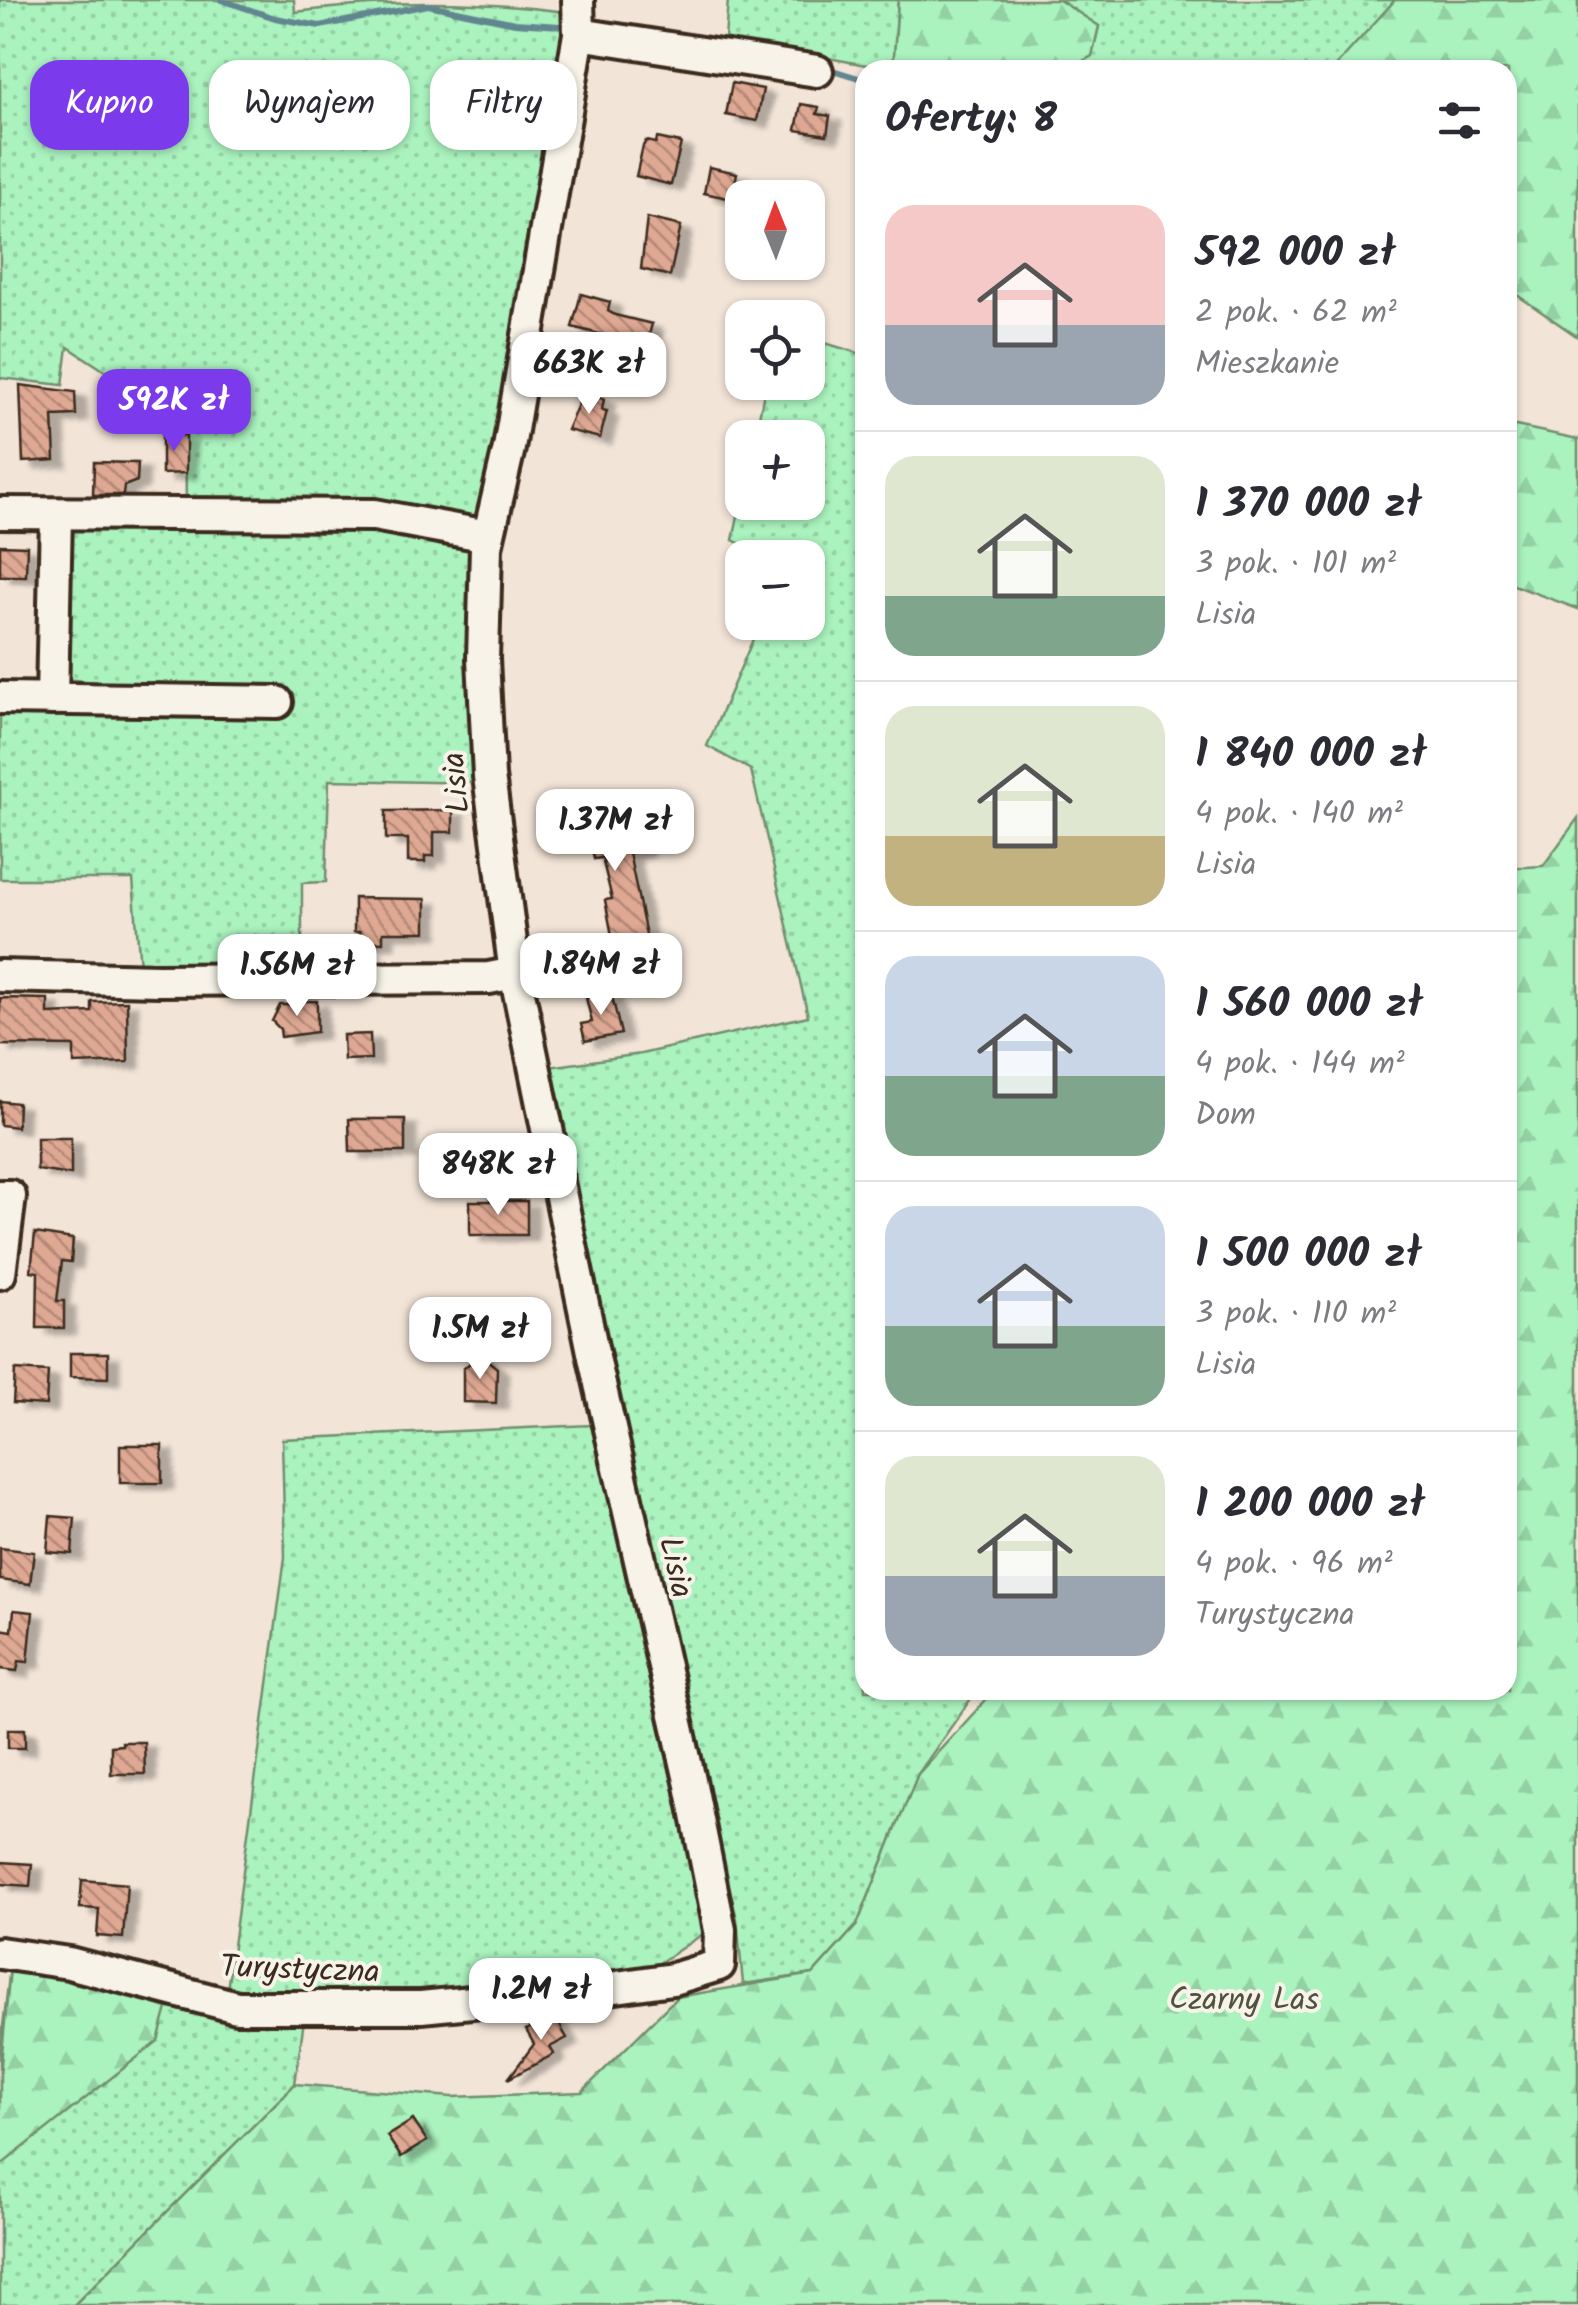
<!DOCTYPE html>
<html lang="pl">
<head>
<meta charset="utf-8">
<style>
	:root { --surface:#fff; --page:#f2f2f3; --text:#2b2b33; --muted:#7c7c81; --line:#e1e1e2; --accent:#7c3aed }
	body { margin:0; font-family:Kalam,sans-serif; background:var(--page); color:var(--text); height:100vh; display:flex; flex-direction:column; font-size:38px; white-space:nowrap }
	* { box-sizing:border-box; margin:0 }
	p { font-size:32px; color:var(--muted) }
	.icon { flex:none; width:55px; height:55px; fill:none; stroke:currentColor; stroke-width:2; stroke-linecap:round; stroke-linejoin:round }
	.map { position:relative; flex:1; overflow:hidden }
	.side { position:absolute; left:855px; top:60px; width:662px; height:1640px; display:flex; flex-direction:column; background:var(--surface); border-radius:30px; box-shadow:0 2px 8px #0004 }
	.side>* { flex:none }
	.hud { position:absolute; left:30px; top:60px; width:675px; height:90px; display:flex; gap:20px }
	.needle { width:65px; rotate:359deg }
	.tools { position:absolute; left:725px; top:180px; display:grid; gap:20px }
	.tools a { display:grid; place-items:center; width:100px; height:100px; border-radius:20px; background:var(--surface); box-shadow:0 2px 8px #0004; font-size:50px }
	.price { position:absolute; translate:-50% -85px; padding:0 22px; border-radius:20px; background:#fff; color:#222; font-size:32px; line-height:65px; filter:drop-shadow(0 2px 5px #0008) }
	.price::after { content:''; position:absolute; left:50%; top:60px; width:30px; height:22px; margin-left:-15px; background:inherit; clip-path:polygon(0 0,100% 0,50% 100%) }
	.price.active { background:var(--accent); color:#fff }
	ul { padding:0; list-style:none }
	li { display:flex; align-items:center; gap:30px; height:250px; padding:0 30px }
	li+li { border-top:2px solid var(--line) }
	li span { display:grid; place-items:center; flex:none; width:280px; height:200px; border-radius:30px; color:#555 }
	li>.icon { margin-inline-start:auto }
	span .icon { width:120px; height:120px; fill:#fffc; stroke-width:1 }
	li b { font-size:42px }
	h2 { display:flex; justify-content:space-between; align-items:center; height:120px; padding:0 30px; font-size:42px }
	.tag { padding:0 35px; border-radius:30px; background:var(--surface); box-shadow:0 2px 8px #0004; font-size:35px; line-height:90px }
	.tag.active { background:var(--accent); color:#fff }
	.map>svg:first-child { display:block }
	.grass { fill:url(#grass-dots); stroke:#728e6e; stroke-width:2.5 }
	.forest { fill:url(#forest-firs); stroke:#728e6e; stroke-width:2.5 }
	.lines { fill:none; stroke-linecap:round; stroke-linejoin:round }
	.stream { stroke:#628690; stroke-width:6 }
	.building { fill:url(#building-back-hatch); stroke:#3b2a1e; stroke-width:2.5; filter:url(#shadow) }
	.minor-casing { stroke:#3b2a1e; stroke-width:38 }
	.minor { stroke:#f7f3e8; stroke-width:30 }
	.labels { text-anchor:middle; stroke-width:8; stroke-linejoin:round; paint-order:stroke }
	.street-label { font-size:32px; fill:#3b2a1e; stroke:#f7f3e8 }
	.park-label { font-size:32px; fill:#51523e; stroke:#f7f3e8 }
</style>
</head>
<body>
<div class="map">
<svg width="1578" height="2305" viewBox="0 0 1578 2305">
	<defs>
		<pattern id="grass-dots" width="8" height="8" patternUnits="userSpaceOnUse" patternTransform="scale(2.5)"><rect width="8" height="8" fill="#aaf2be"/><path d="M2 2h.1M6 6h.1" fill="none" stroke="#93d0a3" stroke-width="1.8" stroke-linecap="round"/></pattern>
		<pattern id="forest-firs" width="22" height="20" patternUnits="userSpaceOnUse" patternTransform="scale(2.5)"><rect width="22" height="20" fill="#aaf2be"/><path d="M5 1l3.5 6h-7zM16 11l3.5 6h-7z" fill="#93d0a3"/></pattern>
		<pattern id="building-back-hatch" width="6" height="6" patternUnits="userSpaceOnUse" patternTransform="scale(2.5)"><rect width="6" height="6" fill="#dea893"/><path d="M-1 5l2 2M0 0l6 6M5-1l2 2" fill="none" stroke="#b58977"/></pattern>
		<filter id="shadow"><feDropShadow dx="11" dy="6" stdDeviation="2.5" flood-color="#0004"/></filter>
	</defs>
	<rect width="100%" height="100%" fill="#f2e4d7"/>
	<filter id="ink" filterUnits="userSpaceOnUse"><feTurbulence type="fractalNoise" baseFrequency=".01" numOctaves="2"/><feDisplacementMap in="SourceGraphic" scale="20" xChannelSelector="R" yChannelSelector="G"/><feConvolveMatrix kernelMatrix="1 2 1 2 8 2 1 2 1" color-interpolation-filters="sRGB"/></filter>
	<g filter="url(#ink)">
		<g class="grass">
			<path d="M0,0H294L295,12C391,0 471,0 567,12L568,42L518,281L494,449L476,520L186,506L185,423L68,347L63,385L0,378Z"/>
			<polygon points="728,0 898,0 893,70 725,39"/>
			<polygon points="1059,0 1395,0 1333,70 1066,70 1092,56 1099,26"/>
			<polygon points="808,338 865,355 865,1690 977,1690 918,1774 857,1925 813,1974 743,1984 737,1919 647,1563 549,1067 641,1054 808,1016 751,770 707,746 760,623 808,622 808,558 766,557 733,540 742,496 742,502 808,502 808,438 755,437 766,383 808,382"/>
			<polygon points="296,520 473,541 481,783 329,780 326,882 302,883 302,965 140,968 133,879 0,879 0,704 289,709 288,691 193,691 64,679 66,524"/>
			<polygon points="591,1425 706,1932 650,1969 448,1992 227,1991 285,1557 282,1439"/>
			<polygon points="10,1968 63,1974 167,2008 304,2020 295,2084 74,2305 0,2305 0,2051"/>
		</g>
		<g class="forest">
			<polygon points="898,0 1059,0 1099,26 1092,56 1066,70 893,70"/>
			<polygon points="1395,0 1578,0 1578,337 1517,295 1508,319 1508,70 1332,70"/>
			<polygon points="1516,426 1578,439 1578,609 1508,583 1508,427"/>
			<polygon points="1578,818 1578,2305 74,2305 295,2084 452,2097 582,2092 677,1997 813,1974 857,1925 918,1774 995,1690 1508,1690 1508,868 1543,866"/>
			<polygon points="10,1968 63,1974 167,2008 158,2041 0,2166 0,2075"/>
		</g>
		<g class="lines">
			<g class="stream">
				<polyline points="221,0 275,18 320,26 428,5 515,23 560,26"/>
				<polyline points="823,67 865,80"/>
			</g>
		</g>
		<g class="building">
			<polygon points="732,83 763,89 757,121 726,115"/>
			<polygon points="801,104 819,107 817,114 830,116 827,135 796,130"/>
			<polygon points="657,138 681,143 671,185 636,176 643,146 646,141 656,143"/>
			<polygon points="709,167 737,173 732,199 704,193"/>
			<polygon points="647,218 681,226 670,276 641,269"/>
			<polygon points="581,294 610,302 608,311 615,315 652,324 646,346 572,327"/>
			<polygon points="20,385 75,392 76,415 53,416 55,460 23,462"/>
			<polygon points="583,393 604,399 602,410 607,411 600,438 567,430"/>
			<polygon points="162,435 186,435 186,473 162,474"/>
			<polygon points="94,462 138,463 137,481 124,486 123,495 93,495"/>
			<polygon points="0,545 27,546 26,576 0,576"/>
			<polygon points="453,810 453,832 434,832 434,856 425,856 425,862 408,862 408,839 386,839 386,811"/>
			<polygon points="606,814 608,825 623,822 626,836 640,833 643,850 629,853 647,940 614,946 605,900 612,899 602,858 594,859 590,837 568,841 564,823"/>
			<polygon points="354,898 426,899 426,932 383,932 383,942 360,941 360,932 354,932"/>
			<polygon points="611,992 621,1034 585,1041 581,1024 592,1022 586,998"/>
			<polygon points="0,998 48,999 48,1014 92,1012 92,1002 127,1001 128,1062 74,1064 74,1046 0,1045"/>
			<polygon points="296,1001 317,1001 317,1032 281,1037 280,1029 272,1021 280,1005 296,1005"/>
			<polygon points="370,1034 371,1059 344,1060 343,1035"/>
			<polygon points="0,1101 18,1103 17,1127 0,1125"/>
			<polygon points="349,1119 405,1119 405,1152 350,1152"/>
			<polygon points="37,1138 71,1138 71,1175 37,1170"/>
			<rect x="470" y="1201" width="57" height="34"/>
			<polygon points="35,1233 73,1239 71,1262 62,1261 57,1301 64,1301 64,1328 37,1328 38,1272 31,1271"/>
			<polygon points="70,1353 108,1353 108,1378 70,1377"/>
			<polygon points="480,1354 497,1368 496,1403 463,1402 463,1369"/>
			<polygon points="15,1370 48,1372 46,1405 13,1403"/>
			<rect x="120" y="1445" width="42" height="38"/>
			<polygon points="50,1516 75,1518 72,1554 47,1552"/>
			<polygon points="0,1548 34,1552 30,1584 0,1580"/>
			<polygon points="14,1610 33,1612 28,1662 19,1661 17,1671 0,1669 0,1629 12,1631"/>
			<rect x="8" y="1729" width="17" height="19"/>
			<polygon points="122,1742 144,1742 145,1774 111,1774 111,1746 122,1745"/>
			<polygon points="0,1862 32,1864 30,1886 0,1884"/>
			<polygon points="82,1880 127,1884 123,1938 97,1936 99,1909 80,1908"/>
			<polygon points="554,2015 567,2038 550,2047 554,2054 508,2079 534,2044 526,2030"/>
			<polygon points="413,2120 427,2141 401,2157 387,2136"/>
		</g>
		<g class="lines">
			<defs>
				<g id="minor">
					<polyline points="579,34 817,71"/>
					<polyline points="0,513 374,515 488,536"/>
					<polyline points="0,698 277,702"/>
					<polyline points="52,699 56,514"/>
					<polyline points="0,976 158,980 489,978 515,973"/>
					<polyline points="0,1196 10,1196 0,1273"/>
					<polyline points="0,1953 69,1963 237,2007 421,2007 602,1989 673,1979 719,1965 720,1930 691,1785 595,1362 515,973 489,776 483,659 486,547 509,448 579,34 578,0"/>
				</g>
			</defs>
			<use href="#minor" class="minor-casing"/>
			<use href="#minor" class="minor"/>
		</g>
	</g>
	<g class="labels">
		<g class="street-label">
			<text transform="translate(455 783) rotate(-95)" y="11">Lisia</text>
			<text transform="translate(677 1567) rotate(77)" y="11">Lisia</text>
			<text transform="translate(300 1968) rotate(2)" y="11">Turystyczna</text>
		</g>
		<g class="park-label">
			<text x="1244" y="2009">Czarny Las</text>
		</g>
	</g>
</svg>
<div class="tools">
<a><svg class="needle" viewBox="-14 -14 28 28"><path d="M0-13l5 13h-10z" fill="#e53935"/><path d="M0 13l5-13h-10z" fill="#7c7c81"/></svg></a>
<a><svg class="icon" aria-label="locate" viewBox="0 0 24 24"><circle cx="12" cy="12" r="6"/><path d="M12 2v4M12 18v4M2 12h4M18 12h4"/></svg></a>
<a>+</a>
<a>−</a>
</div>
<b class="price" style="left:589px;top:417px">663K zł</b>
<b class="price active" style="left:174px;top:454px">592K zł</b>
<b class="price" style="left:615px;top:874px">1.37M zł</b>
<b class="price" style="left:601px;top:1018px">1.84M zł</b>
<b class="price" style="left:297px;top:1019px">1.56M zł</b>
<b class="price" style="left:498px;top:1218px">848K zł</b>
<b class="price" style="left:480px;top:1382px">1.5M zł</b>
<b class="price" style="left:541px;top:2043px">1.2M zł</b>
<div class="hud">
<a class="tag active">Kupno</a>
<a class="tag">Wynajem</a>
<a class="tag">Filtry</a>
</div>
<section class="side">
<h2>Oferty: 8<svg class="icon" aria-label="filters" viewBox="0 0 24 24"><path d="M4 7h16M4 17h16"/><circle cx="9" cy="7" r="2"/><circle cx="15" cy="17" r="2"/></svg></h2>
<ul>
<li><span style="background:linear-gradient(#f6c9c9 60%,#9aa5b1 0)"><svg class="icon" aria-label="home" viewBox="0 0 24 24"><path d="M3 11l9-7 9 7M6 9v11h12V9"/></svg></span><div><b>592 000 zł</b><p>2 pok. · 62 m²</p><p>Mieszkanie</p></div></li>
<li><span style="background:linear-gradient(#dfe7d0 70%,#7fa58c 0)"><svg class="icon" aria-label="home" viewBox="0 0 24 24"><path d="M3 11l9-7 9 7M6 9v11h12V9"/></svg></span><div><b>1 370 000 zł</b><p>3 pok. · 101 m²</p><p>Lisia</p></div></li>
<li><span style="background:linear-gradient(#dfe7d0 65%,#c2b280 0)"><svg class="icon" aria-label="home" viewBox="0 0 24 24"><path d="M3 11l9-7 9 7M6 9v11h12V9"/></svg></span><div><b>1 840 000 zł</b><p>4 pok. · 140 m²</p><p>Lisia</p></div></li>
<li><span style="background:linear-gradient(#c9d6e8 60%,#7fa58c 0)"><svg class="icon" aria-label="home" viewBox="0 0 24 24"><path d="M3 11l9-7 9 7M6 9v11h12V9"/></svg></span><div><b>1 560 000 zł</b><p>4 pok. · 144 m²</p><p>Dom</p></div></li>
<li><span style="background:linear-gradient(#c9d6e8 60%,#7fa58c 0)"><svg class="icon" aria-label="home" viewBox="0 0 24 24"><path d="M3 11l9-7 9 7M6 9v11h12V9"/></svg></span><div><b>1 500 000 zł</b><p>3 pok. · 110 m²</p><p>Lisia</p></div></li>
<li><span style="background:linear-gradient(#dfe7d0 60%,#9aa5b1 0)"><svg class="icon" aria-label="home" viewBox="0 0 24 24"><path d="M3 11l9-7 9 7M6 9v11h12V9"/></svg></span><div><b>1 200 000 zł</b><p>4 pok. · 96 m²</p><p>Turystyczna</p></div></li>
</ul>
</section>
</div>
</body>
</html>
